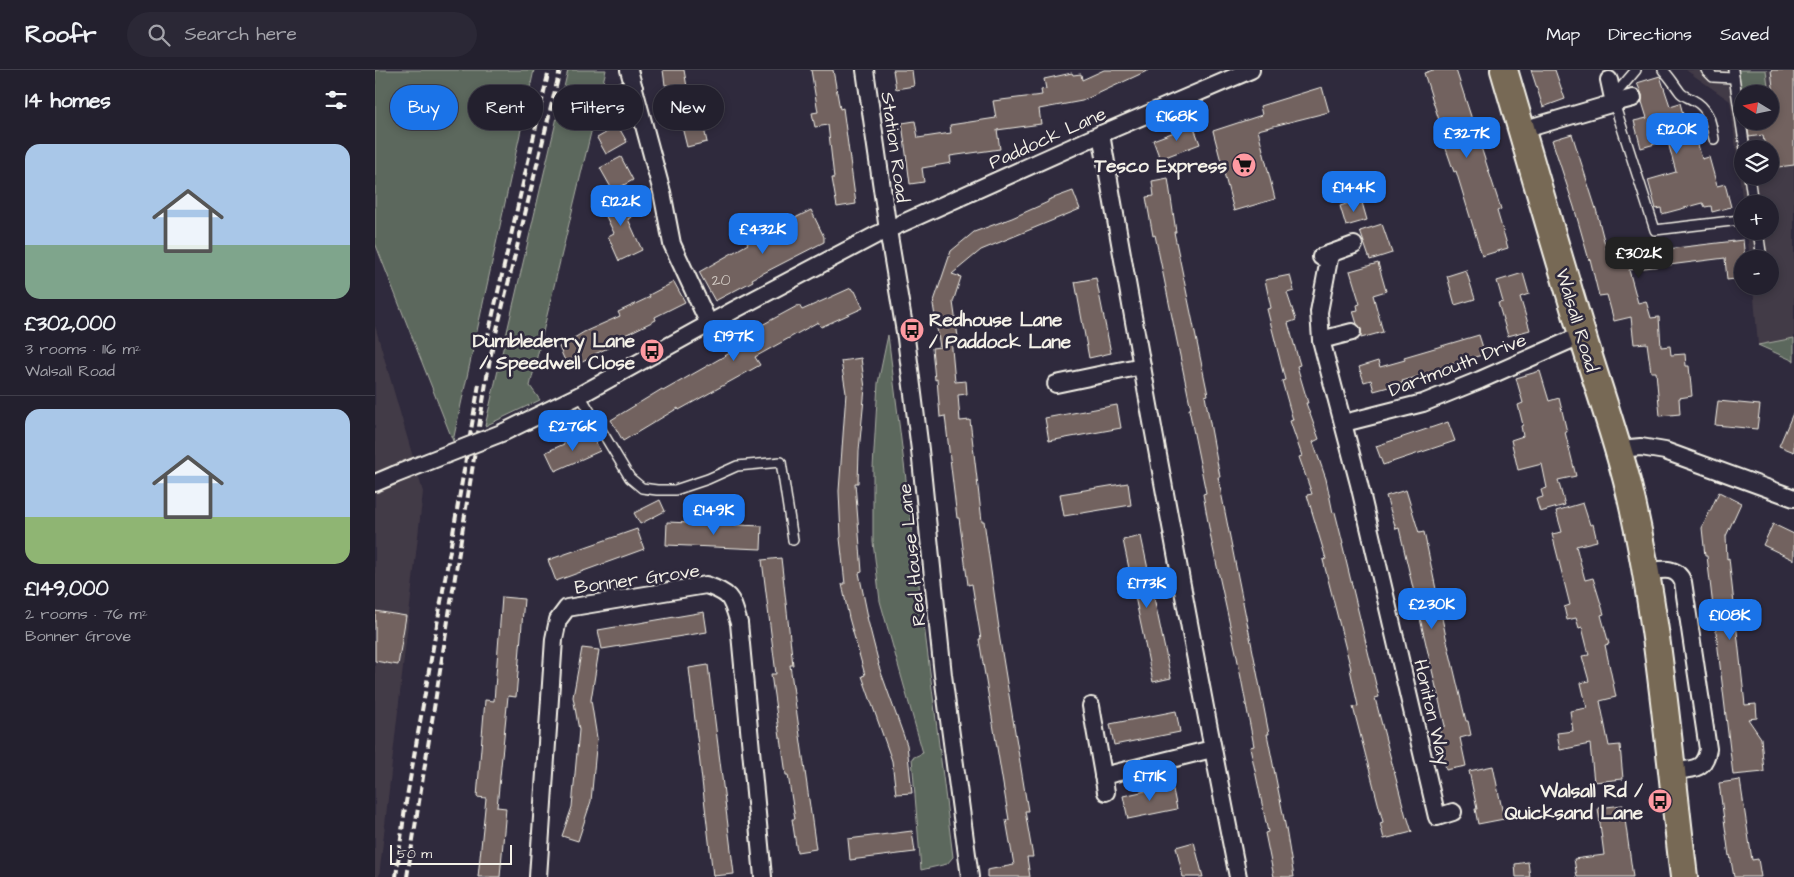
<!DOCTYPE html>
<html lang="en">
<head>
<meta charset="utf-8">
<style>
	:root { --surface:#23202e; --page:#2b2836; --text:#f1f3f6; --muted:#a3a3aa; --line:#403e4a; --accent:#1a73e8 }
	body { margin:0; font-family:"Architects Daughter",sans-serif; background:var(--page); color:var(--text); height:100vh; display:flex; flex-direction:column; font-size:19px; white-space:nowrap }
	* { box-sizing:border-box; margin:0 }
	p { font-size:16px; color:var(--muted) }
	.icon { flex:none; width:28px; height:28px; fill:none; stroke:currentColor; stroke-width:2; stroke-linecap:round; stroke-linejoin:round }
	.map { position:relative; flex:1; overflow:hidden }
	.panel { display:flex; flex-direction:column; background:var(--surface); width:375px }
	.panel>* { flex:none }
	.top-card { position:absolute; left:15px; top:15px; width:475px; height:45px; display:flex; gap:10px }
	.needle { width:32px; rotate:280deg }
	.fabs { position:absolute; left:1359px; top:15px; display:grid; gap:10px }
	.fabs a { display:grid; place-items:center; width:45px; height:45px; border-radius:50%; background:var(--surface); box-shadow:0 2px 8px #0003,0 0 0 1px var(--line); font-size:25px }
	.scale { position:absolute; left:15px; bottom:12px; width:122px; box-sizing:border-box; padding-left:5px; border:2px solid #f4f1e8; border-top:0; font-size:14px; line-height:18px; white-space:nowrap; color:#f4f1e8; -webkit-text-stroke:4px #2f2a3d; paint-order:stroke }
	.price { position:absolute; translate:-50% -42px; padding:0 11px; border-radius:10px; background:var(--accent); color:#fff; font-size:16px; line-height:32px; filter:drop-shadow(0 1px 2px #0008) }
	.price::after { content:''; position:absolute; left:50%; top:30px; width:15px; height:11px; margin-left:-8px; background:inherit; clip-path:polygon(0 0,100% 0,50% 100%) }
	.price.active { background:#222; color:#fff }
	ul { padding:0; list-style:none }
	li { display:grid; align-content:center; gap:10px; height:265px; padding:0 25px }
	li+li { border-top:1px solid var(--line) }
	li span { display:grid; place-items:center; height:155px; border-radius:15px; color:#555 }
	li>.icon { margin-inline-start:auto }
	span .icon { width:90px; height:90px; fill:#fffc; stroke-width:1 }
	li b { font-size:21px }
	h2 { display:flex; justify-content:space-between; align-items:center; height:60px; padding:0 25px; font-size:21px }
	.pill { padding:0 18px; border-radius:22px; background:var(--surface); box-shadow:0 2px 8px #0003,0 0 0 1px var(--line); font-size:18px; line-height:45px }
	.pill.active { background:var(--accent); color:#fff }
	header { display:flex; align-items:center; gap:30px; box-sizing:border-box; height:70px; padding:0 25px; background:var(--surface); border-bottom:1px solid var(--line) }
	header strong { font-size:24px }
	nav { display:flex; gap:28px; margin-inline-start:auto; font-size:18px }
	.search { width:350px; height:45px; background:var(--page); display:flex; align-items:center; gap:12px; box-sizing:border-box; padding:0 18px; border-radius:28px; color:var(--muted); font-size:19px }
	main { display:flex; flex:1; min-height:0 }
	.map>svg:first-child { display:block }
	.built { fill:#433b47; fill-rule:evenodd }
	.green { fill:#5c685d; stroke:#a8aca2 }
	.building { fill:#72625f; stroke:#f4f1e8 }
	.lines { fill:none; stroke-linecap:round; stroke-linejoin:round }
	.lane-casing { stroke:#f4f1e8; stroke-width:12 }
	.street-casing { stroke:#f4f1e8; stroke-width:20 }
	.primary-casing { stroke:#f4f1e8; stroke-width:30 }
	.lane { stroke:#2f2a3d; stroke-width:9 }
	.street { stroke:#2f2a3d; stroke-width:16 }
	.primary { stroke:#776954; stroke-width:26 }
	.rail { stroke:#f4f1e8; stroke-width:4; stroke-dasharray:8 4; stroke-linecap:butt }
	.street-bridge-casing { stroke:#f4f1e8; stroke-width:20; stroke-linecap:butt }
	.street-bridge { stroke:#2f2a3d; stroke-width:16 }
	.labels { text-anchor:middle; stroke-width:5; stroke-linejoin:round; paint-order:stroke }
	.number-label { font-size:16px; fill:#d4cdc6 }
	.street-label { font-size:19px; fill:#f4f1e8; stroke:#2f2a3d }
	.poi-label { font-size:19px; font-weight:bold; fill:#f4f1e8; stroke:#2f2a3d; text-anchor:end }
</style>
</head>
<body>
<header>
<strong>Roofr</strong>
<div class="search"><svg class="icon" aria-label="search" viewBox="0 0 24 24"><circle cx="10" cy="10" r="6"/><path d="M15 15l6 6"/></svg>Search here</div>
<nav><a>Map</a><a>Directions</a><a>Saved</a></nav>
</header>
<main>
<section class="panel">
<h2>14 homes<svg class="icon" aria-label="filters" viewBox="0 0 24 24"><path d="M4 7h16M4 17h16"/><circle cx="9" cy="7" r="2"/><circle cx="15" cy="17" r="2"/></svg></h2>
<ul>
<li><span style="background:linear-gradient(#a9c7e8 65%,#7fa58c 0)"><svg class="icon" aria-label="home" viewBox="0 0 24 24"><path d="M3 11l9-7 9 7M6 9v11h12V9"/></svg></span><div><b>£302,000</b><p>3 rooms · 116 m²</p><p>Walsall Road</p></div></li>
<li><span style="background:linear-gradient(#a9c7e8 70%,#8fb573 0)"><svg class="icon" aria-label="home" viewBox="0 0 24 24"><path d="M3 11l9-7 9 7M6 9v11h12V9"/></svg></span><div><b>£149,000</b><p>2 rooms · 76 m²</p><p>Bonner Grove</p></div></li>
</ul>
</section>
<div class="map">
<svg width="1419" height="807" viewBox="0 0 1419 807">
	<rect width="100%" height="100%" fill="#2f2a3d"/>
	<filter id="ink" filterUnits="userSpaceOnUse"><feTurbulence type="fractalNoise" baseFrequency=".02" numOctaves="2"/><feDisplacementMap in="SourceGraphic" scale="10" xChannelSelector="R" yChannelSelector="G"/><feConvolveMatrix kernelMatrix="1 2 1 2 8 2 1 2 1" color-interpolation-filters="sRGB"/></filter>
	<g filter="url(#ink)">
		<g class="built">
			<path d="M1311,0H1419V291L1383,275L1378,216H1395V189H1375L1372,161H1395V134H1368L1355,31ZM1368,24H1395V51H1368ZM1368,79H1395V106H1368Z"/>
			<polygon points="0,256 48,422 4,807 0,807"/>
		</g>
		<g class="green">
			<polygon points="0,0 159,0 78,371 0,173"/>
			<polygon points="193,0 231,0 155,316 165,330 110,356"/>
			<polygon points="1362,0 1391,0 1394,24 1368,24 1367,33"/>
			<polygon points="513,265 578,787 572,794 546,800 537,688 548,683 505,531 498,472 498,398 503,313"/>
			<polygon points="1419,268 1419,291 1383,275"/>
		</g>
		<g class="building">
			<polygon points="288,0 309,0 312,17 316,16 322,46 326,45 332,72 312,77 304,45 299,46 293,15 290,15"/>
			<polygon points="436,0 458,0 465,39 468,38 481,134 462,137 457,108 459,108 453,55 440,57 437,43 443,42"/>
			<polygon points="518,0 537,0 539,16 521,19"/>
			<polygon points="729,0 774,0 707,31 664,39 666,54 622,60 625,79 575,86 576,93 547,98 549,112 535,114 527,53 540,51 543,68 576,63 575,55 621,48 618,31 667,25 666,20 671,19 669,9 697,3 698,5 706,4 707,10"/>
			<polygon points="1058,0 1081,0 1126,139 1122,141 1133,178 1107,186 1081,101 1079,102 1069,73 1071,72 1049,3"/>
			<polygon points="1156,0 1180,0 1190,29 1168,37"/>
			<polygon points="1396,0 1419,0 1419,95 1395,98 1395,79 1390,79 1388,65 1374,67 1372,51 1395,51 1395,34 1400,33"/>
			<polygon points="1285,6 1295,36 1305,33 1315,70 1321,68 1327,89 1334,87 1342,116 1350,114 1356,137 1337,142 1336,136 1330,137 1328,133 1287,144 1286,138 1281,139 1273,110 1301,102 1293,72 1288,74 1287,72 1266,78 1259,51 1272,48 1267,32 1267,25 1262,13"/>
			<polygon points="947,17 954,42 883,60 900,129 859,141 838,61 887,45 885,36"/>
			<polygon points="818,55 825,74 785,89 778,70"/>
			<polygon points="243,56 252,72 231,84 222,68"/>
			<polygon points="1197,64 1221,139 1233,186 1368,170 1370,189 1368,189 1368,208 1352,210 1350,188 1254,200 1263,233 1271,231 1276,248 1284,247 1286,277 1295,276 1296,285 1310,284 1311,296 1314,296 1317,326 1304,328 1305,344 1285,346 1281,302 1276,302 1272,273 1259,274 1256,247 1239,251 1232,225 1224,226 1215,189 1214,190 1199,137 1177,70"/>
			<polygon points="246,87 258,110 238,121 225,98"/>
			<polygon points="793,108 801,162 799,162 833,325 830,326 845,407 843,407 880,592 894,664 892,664 911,759 919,807 899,807 890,763 893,762 875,677 879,676 862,587 836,469 828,424 831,423 814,339 816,339 780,165 778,166 771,127 779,126 777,111"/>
			<polygon points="698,121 705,139 606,180 577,204 586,207 578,232 583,267 576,268 580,312 591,311 592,324 583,325 585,351 595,350 607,451 609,451 624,558 623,558 653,741 650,741 658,787 652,787 655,807 612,807 612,800 639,795 631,750 634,750 604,569 606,569 597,514 593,515 584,448 582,448 570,346 565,347 562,309 560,310 557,278 565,277 558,234 576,181 599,162 637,148 673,132 673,130"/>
			<polygon points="247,123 258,146 253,149 267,180 244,191 233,166 239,163 225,134"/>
			<polygon points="986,129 992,150 971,156 965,136"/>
			<polygon points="436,140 449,167 449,172 377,209 378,211 340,231 324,202 373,174 372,172"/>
			<polygon points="1007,154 1017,183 995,190 985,161"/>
			<polygon points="1003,193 1011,221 998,225 1008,262 986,268 986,259 982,254 978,241 983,240 982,235 985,234 975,201"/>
			<polygon points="1091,200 1100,229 1080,235 1072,206"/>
			<polygon points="1148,203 1154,224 1145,227 1155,260 1133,266 1123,233 1128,232 1122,211"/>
			<polygon points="915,205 919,221 912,223 921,250 913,253 925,295 922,296 933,333 931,333 944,369 938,372 951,409 958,443 960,442 968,474 967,474 1004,627 1000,628 1031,747 1032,746 1037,762 1009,769 1005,753 1008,752 978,637 983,636 975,599 976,599 948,490 951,489 932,425 937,424 924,387 927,386 915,351 918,350 907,311 910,310 892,239 896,238 890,210"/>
			<polygon points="721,208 736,283 714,288 700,212"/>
			<polygon points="299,212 310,232 280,247 281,250 250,265 252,269 220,284 220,286 203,294 200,288 191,293 184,277 209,262 245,246 243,242 275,227 274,225"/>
			<polygon points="476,218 478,221 480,221 488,238 446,257 443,252 380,287 385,295 304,340 303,338 248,371 236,350 287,319 288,321 376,271 372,263 424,235 427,240"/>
			<polygon points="1104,265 1110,284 1065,298 1065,301 1027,311 1028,313 999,321 996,310 989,312 984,297 1003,291 1005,297 1030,290 1029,287"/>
			<polygon points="486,288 490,318 484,381 483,413 480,413 487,502 484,503 493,547 492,547 504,594 503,594 532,675 537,723 521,724 517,691 487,606 490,605 474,548 467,514 470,514 465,468 466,467 464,421 471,323 466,291"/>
			<polygon points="1165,301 1174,331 1184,328 1192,362 1190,362 1201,406 1183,410 1190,435 1165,442 1161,429 1168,427 1166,420 1172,418 1167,394 1143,400 1136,370 1148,366 1146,356 1148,355 1143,335 1148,333 1141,308"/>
			<polygon points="1343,331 1385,335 1382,359 1340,355"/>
			<polygon points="742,335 746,358 674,371 670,348"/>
			<polygon points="1419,341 1419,382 1404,376"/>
			<polygon points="1073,352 1080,371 1008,395 1001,376"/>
			<polygon points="216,362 225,381 180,401 171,382"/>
			<polygon points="753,413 756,435 689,446 685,424"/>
			<polygon points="1031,420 1044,463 1049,462 1071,567 1091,651 1093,651 1096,665 1085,668 1091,696 1071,700 1064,657 1070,656 1024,458 1021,459 1011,426"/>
			<polygon points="1344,422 1366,433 1351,466 1352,489 1354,488 1370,635 1381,634 1382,648 1373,649 1386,668 1389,702 1358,705 1332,486 1330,486 1327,458"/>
			<polygon points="285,430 290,441 265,454 259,443"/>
			<polygon points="1208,433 1215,455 1218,454 1222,471 1201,476 1210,510 1218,508 1229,544 1226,545 1234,574 1230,575 1241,627 1225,631 1234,676 1245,675 1248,709 1219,712 1215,674 1185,680 1182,663 1198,661 1195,641 1212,638 1206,613 1214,611 1207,586 1214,585 1207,557 1204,558 1201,548 1192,550 1189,537 1195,535 1177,464 1187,462 1181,441"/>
			<polygon points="292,452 387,456 386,479 291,475"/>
			<polygon points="1398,454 1419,464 1419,490 1388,475"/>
			<polygon points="262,459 269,479 181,511 173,490"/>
			<polygon points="766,466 796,608 778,612 748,470"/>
			<polygon points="406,488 418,595 415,595 441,779 422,782 417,749 420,749 413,705 411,705 406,668 405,668 396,604 401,604 387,490"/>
			<polygon points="127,527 149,529 141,627 133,626 122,737 131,738 125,807 103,807 111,728 102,727 110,630 119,631"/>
			<polygon points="0,541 31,546 23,595 0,591"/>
			<polygon points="329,542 332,562 227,579 223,560"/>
			<polygon points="207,578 224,580 216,630 222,668 216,731 203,771 187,766 197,737 204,660 198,627"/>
			<polygon points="333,595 359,804 338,806 314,598"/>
			<polygon points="801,641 805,662 739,675 735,654"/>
			<polygon points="1118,696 1129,749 1103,754 1100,739 1102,739 1094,701"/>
			<polygon points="1365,710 1377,790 1383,789 1386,807 1359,807 1355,785 1354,786 1344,713"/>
			<polygon points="797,715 802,739 753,749 748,726"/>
			<polygon points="1248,735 1258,807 1202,807 1199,789 1229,785 1223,738"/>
			<polygon points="537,761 540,782 475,790 473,769"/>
			<polygon points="819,772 828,807 808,807 801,777"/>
			<polygon points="1153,792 1155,807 1141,807 1140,794"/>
		</g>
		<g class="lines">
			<defs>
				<g id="lane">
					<path d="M1288,0C1295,7 1299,14 1305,22C1308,26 1313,27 1318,30C1334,38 1336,52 1339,69"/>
					<polyline points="1331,0 1338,7 1359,8"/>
					<polyline points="1358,0 1370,79"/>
					<polyline points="1238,27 1261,0"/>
					<polyline points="1239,33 1280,160 1365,150"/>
					<polyline points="1374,106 1378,134"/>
					<polyline points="1383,161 1387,189"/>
					<polyline points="205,325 255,408 267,418 282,420 300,420 333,409 362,396 406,392 418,470"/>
				</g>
				<g id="street">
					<polyline points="254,0 287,122 297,174 334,254"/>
					<polyline points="490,0 513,160 531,268 545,380 568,605 595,807"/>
					<polyline points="240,23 259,18"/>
					<polyline points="1239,33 1258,28"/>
					<polyline points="1147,60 1239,33 1234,10"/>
					<path d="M726,64C769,312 814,560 863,807"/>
					<polyline points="955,184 944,242 946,270 984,414 1062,747 1078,742"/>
					<polyline points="946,187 979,175"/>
					<polyline points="946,270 977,262"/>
					<polyline points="681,314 767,296"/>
					<polyline points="969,353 1048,333 1105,310 1207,265"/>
					<polyline points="129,362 205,325 359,240 501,165 726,64 876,0"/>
					<polyline points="1243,379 1266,377 1290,381 1419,428"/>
					<polyline points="0,413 19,405"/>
					<path d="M1271,502C1286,500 1301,495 1308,512L1333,679C1329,702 1316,699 1296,701"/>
					<polyline points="716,636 731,722"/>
					<polyline points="728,706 837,679"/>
					<path d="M163,807L179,569L183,550L192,538L331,515C357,524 356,528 364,553L388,807"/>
				</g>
				<path id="primary" d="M1129,0C1155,88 1180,176 1207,264C1222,314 1240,364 1253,415C1284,544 1293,676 1309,807"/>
			</defs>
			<use href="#lane" class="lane-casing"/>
			<use href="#street" class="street-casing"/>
			<use href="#primary" class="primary-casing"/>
			<use href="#lane" class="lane"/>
			<use href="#street" class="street"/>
			<use href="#primary" class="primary"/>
			<g class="rail">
				<polyline points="112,270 174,0"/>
				<polyline points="21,807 30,738 104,314"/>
				<polyline points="32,807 115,288 185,0"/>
			</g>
			<defs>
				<polyline id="street-bridge" points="19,405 129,362"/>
			</defs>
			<use href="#street-bridge" class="street-bridge-casing"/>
			<use href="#street-bridge" class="street-bridge"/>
		</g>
	</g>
	<defs>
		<symbol id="supermarket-disc" viewBox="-11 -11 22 22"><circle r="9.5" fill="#ff9aa2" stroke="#2f2a3d"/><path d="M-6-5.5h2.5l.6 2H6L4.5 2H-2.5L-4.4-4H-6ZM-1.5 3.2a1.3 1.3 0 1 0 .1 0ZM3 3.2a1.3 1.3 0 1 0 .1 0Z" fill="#111"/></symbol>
		<symbol id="bus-disc" viewBox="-11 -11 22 22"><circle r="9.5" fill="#ff9aa2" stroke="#2f2a3d"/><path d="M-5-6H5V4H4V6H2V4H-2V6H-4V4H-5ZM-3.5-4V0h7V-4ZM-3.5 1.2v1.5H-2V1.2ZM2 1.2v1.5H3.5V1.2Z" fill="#111"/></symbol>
	</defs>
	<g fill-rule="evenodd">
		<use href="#supermarket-disc" x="855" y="81" width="28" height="28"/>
		<use href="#bus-disc" x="523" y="246" width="28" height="28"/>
		<use href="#bus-disc" x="263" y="267" width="28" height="28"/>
		<use href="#bus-disc" x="1271" y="717" width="28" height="28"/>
	</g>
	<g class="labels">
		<g class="number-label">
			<text x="346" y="215">20</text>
		</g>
		<g class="street-label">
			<text transform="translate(672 67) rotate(-24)" y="7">Paddock Lane</text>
			<text transform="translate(521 77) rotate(82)" y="7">Station Road</text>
			<text transform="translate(1203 250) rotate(73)" y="7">Walsall Road</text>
			<text transform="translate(1082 294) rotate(-21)" y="7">Dartmouth Drive</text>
			<text transform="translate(536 485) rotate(-96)" y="7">Red House Lane</text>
			<text transform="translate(262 508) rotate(-8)" y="7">Bonner Grove</text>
			<text transform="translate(1058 642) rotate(77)" y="7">Honiton Way</text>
		</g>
		<g class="poi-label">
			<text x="852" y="102">Tesco Express</text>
			<text x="554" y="256" text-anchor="start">Redhouse Lane<tspan x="554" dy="22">/ Paddock Lane</tspan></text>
			<text x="260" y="277">Dumblederry Lane<tspan x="260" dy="22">/ Speedwell Close</tspan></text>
			<text x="1268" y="727">Walsall Rd /<tspan x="1268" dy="22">Quicksand Lane</tspan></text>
		</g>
	</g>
</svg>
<div class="fabs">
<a><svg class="needle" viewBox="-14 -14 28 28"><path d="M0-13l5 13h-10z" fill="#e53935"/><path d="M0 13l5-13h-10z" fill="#a3a3aa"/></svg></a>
<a><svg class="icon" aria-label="layers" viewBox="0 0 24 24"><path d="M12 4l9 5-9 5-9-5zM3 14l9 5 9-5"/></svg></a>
<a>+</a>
<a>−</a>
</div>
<div class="scale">50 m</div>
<b class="price" style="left:802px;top:72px">£168K</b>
<b class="price" style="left:1302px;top:85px">£120K</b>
<b class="price" style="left:1092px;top:89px">£327K</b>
<b class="price" style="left:979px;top:143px">£144K</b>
<b class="price" style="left:246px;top:157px">£122K</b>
<b class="price" style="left:388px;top:185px">£432K</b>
<b class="price active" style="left:1264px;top:209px">£302K</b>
<b class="price" style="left:359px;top:292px">£197K</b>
<b class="price" style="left:198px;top:382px">£276K</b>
<b class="price" style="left:339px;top:466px">£149K</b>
<b class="price" style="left:772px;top:539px">£173K</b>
<b class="price" style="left:1057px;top:560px">£230K</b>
<b class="price" style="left:1355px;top:571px">£108K</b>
<b class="price" style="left:775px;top:732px">£171K</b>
<div class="top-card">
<a class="pill active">Buy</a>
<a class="pill">Rent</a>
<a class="pill">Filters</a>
<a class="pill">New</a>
</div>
</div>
</main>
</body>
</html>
